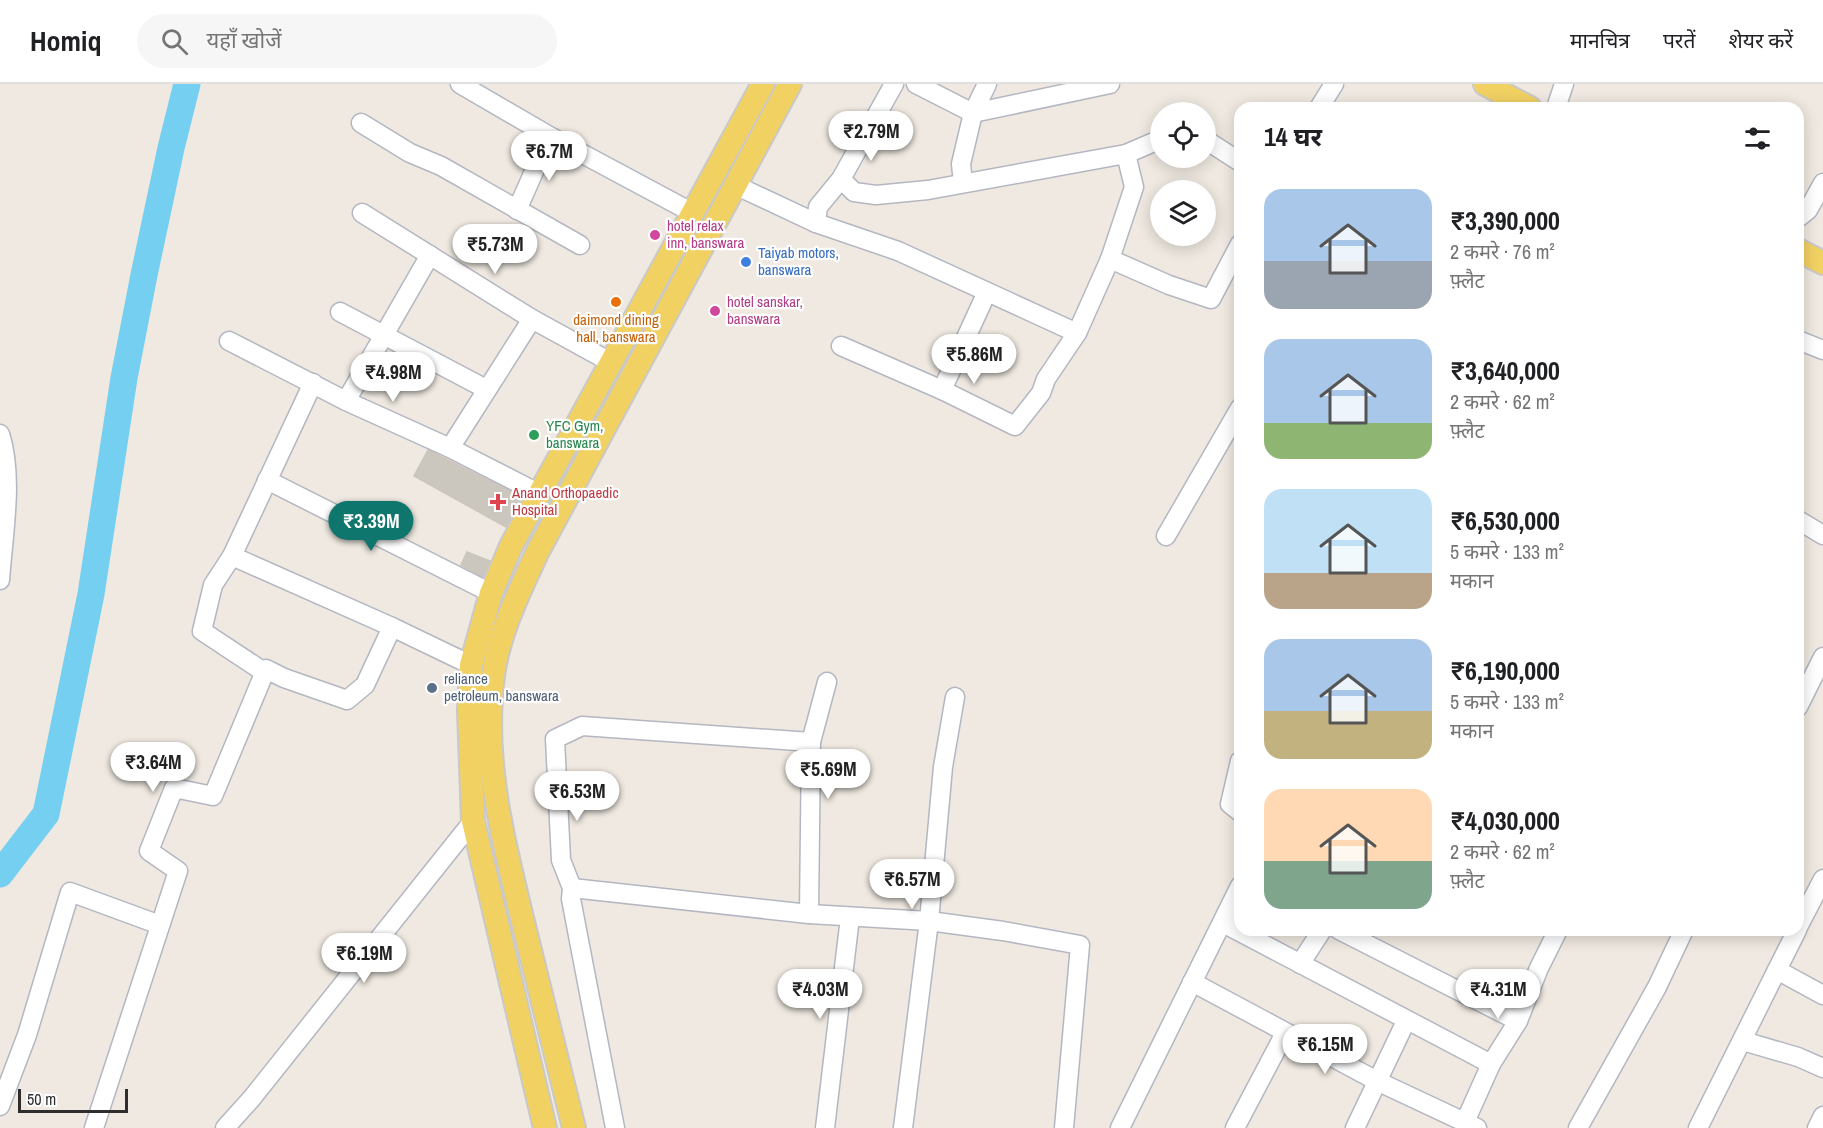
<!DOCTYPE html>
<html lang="hi">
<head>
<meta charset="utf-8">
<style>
	:root { --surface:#fff; --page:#f6f6f6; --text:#202124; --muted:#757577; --line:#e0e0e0; --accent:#0f766e }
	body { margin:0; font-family:"Archivo Narrow","Noto Sans Devanagari",sans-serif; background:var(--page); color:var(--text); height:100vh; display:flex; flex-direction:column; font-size:22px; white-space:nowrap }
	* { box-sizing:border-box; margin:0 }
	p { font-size:20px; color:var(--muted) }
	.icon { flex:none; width:33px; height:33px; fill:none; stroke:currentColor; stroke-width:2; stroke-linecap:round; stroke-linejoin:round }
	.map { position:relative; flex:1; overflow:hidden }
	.drawer { position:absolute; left:1234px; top:18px; width:570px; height:834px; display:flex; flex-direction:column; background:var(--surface); border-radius:18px; box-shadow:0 3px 15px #0003 }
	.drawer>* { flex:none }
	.tools { position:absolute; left:1150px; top:18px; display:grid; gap:12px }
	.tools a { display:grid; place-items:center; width:66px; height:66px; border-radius:50%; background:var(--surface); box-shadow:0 3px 15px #0003; font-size:30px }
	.scale { position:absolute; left:18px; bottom:15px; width:110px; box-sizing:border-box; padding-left:6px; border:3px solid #2e2e2e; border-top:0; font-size:16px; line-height:21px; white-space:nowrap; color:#2e2e2e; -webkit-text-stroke:4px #fff; paint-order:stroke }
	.price { position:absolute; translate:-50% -51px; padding:0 14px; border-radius:21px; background:#fff; color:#222; font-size:20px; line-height:39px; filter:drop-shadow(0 2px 3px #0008) }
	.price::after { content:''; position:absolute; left:50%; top:36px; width:18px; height:14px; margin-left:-9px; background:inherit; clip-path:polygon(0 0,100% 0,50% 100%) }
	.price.selected { background:var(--accent); color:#fff }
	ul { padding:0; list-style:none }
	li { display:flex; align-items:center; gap:18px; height:150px; padding:0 30px }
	li span { display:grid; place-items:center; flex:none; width:168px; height:120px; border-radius:18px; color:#555 }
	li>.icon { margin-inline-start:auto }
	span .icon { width:72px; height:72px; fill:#fffc; stroke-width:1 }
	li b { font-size:26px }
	h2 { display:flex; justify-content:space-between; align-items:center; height:72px; padding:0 30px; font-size:26px }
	header { display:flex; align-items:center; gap:36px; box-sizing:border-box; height:84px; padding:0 30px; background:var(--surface); border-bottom:2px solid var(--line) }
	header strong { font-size:28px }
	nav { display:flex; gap:33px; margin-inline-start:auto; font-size:21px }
	.search { width:420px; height:54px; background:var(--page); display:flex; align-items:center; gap:15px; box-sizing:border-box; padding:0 21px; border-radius:33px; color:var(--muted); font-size:22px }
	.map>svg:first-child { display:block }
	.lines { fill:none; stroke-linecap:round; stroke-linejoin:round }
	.river { stroke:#75cff0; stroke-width:27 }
	.building { fill:#cbc7bf; stroke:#cbc5ba; stroke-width:1.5 }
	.minor-casing { stroke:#b4b7c1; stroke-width:21 }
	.major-casing { stroke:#c9c9c9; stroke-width:26 }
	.minor { stroke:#fff; stroke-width:18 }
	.major { stroke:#f2d163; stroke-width:22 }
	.hotel-dot { fill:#d1479c; stroke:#fff; stroke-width:2 }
	.shop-dot { fill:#3f7fe0; stroke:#fff; stroke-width:2 }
	.food-dot { fill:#e8710a; stroke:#fff; stroke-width:2 }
	.leisure-dot { fill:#2e9e5b; stroke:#fff; stroke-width:2 }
	.health-dot { fill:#e0444e; stroke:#fff; stroke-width:2 }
	.service-dot { fill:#5c6f8a; stroke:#fff; stroke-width:2 }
	.labels { text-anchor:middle; stroke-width:4.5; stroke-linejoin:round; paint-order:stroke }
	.hotel-label { font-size:15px; fill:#b23c85; stroke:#fff; text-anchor:start }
	.shop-label { font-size:15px; fill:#366cbe; stroke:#fff; text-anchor:start }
	.food-label { font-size:15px; fill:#c56008; stroke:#fff }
	.leisure-label { font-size:15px; fill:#27864d; stroke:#fff; text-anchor:start }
	.health-label { font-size:15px; fill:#be3a42; stroke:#fff; text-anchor:start }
	.service-label { font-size:15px; fill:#4e5e75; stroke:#fff; text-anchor:start }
</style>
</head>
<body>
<header>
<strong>Homiq</strong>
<div class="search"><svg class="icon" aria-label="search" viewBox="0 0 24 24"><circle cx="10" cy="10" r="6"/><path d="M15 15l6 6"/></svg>यहाँ खोजें</div>
<nav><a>मानचित्र</a><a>परतें</a><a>शेयर करें</a></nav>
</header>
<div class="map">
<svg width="1823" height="1044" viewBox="0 0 1823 1044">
	<rect width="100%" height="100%" fill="#efe9e1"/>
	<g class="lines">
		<polyline class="river" points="0,790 46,730 91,510 124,294 144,191 171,64 187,0"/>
	</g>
	<g class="building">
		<polygon points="428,366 522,413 506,443 414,392"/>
		<polygon points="467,468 490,477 483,493 461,481"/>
	</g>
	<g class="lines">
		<defs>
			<g id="minor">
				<polyline points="460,0 553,54 693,129"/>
				<polyline points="916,0 973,29 1110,0"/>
				<polyline points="1319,24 1334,0"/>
				<polyline points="1556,24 1564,0"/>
				<polyline points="361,39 410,69 441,82 580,161"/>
				<polyline points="1206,56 1240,78"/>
				<polyline points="841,95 854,108 876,111 928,106 1126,70 1161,55"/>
				<polyline points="963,99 961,80 973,29 987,0"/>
				<polyline points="735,101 816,139 898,167 1077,249"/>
				<polyline points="517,126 543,67 553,54"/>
				<polyline points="362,129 532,235 612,279"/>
				<polyline points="1798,134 1808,126 1823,99"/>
				<polyline points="816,139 818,123 841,95 894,0"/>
				<polyline points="1110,175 1169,201 1211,215 1240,160"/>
				<polyline points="340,228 486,305"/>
				<polyline points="1798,256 1823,266"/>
				<polyline points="229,257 346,317 450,364 540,410"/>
				<polyline points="841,262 942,306 1015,342 1041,309 1046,295 1077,249 1110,175 1134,103 1126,70"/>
				<polyline points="942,306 987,208"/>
				<polyline points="346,317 430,171"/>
				<path d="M0,350C14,394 3,451 0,496"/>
				<polyline points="450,364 532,235"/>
				<polyline points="267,396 491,509"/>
				<polyline points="1798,436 1823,451"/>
				<polyline points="1166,452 1240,324"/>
				<polyline points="232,472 392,543 471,581"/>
				<polyline points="264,588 202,547 213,501 232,472 313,299"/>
				<polyline points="1798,623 1823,573"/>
				<polyline points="1240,677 1230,720 1240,728"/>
				<polyline points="572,804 809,830 929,837 1003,847 1080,861 1064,1044"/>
				<polyline points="809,830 811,658 827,598"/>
				<polyline points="1223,839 1491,980"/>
				<polyline points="1798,843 1823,795"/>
				<polyline points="1339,846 1518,937"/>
				<polyline points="1300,880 1322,846"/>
				<polyline points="1777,886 1823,911"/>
				<polyline points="1192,898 1377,997 1477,1044"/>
				<polyline points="1743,957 1798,973 1823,984"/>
				<polyline points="0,1022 27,951 70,808 160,841"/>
				<polyline points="1465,1038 1491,980 1518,937 1539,884 1558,846"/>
				<polyline points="94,1044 178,787 149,767 174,704 213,712 266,585 284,594 347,616 365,601 392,543"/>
				<polyline points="225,1044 252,1014 473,737"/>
				<polyline points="615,1044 571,815 572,804 561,776 555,655 582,642 811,658"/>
				<polyline points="825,1044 850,833"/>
				<polyline points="903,1044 929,837 943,683 955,613"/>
				<polyline points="1120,1044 1240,802"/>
				<polyline points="1235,1044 1285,949"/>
				<polyline points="1355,1044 1406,937"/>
				<polyline points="1578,1044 1657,903 1684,846"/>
				<polyline points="1698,1044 1797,846"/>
				<polyline points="1817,1044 1823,1032"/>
			</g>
			<g id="major">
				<polyline points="1485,0 1530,24"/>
				<polyline points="1798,166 1823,179"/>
				<polyline points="545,1044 473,737 469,627 471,581 491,509 511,462 763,0"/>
				<path d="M574,1044C558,979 542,915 526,850C506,768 483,685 492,600C496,554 519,508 538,467L790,0"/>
			</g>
		</defs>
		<use href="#minor" class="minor-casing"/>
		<use href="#major" class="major-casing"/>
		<use href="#minor" class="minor"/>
		<use href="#major" class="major"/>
	</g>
	<g class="hotel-dot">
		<circle cx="655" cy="151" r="6"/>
		<circle cx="715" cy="227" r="6"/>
	</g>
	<circle class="shop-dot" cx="746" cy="178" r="6"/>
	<circle class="food-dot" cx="616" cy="218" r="6"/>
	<circle class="leisure-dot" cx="534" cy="351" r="6"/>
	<path class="health-dot" d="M495 409h6v6h6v6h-6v6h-6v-6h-6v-6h6z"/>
	<circle class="service-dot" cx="432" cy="604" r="6"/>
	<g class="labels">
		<g class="hotel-label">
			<text x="667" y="147">hotel relax<tspan x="667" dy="17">inn, banswara</tspan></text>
			<text x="727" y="223">hotel sanskar,<tspan x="727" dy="17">banswara</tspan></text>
		</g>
		<g class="shop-label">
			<text x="758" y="174">Taiyab motors,<tspan x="758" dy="17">banswara</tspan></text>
		</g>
		<g class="food-label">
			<text x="616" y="241">daimond dining<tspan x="616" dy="17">hall, banswara</tspan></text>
		</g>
		<g class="leisure-label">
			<text x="546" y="347">YFC Gym,<tspan x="546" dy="17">banswara</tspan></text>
		</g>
		<g class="health-label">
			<text x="512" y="414">Anand Orthopaedic<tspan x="512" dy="17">Hospital</tspan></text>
		</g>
		<g class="service-label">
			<text x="444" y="600">reliance<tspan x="444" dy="17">petroleum, banswara</tspan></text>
		</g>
	</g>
</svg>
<div class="tools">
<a><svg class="icon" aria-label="locate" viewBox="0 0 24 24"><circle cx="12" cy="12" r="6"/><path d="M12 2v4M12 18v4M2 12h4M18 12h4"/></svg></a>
<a><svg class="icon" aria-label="layers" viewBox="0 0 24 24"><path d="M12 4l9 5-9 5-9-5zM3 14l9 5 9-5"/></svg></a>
</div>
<div class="scale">50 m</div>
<b class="price" style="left:871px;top:78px">₹2.79M</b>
<b class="price" style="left:549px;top:98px">₹6.7M</b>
<b class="price" style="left:495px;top:191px">₹5.73M</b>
<b class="price" style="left:974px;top:301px">₹5.86M</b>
<b class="price" style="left:393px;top:319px">₹4.98M</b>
<b class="price selected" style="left:371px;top:468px">₹3.39M</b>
<b class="price" style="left:153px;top:709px">₹3.64M</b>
<b class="price" style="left:828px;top:716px">₹5.69M</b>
<b class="price" style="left:577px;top:738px">₹6.53M</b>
<b class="price" style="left:912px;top:826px">₹6.57M</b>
<b class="price" style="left:364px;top:900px">₹6.19M</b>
<b class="price" style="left:820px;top:936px">₹4.03M</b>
<b class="price" style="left:1498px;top:936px">₹4.31M</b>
<b class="price" style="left:1325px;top:991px">₹6.15M</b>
<section class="drawer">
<h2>14 घर<svg class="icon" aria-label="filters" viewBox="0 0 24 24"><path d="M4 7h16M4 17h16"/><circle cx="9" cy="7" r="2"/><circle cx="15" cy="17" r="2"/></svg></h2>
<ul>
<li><span style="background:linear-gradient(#a9c7e8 60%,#9aa5b1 0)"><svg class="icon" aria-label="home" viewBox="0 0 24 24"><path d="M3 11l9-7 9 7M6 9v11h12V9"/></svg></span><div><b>₹3,390,000</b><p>2 कमरे · 76 m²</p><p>फ़्लैट</p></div></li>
<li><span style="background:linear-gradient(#a9c7e8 70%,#8fb573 0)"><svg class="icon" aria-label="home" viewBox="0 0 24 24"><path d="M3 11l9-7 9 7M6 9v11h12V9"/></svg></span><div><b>₹3,640,000</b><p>2 कमरे · 62 m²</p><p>फ़्लैट</p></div></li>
<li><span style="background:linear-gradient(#bfe0f5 70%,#b9a48a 0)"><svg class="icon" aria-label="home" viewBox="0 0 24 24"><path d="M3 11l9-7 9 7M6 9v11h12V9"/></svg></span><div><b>₹6,530,000</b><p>5 कमरे · 133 m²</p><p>मकान</p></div></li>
<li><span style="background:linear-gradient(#a9c7e8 60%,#c2b280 0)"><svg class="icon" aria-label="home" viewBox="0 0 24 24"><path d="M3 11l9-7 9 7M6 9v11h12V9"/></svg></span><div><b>₹6,190,000</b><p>5 कमरे · 133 m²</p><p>मकान</p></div></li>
<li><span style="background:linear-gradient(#ffd9b3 60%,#7fa58c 0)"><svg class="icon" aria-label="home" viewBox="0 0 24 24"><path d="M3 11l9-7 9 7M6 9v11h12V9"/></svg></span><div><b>₹4,030,000</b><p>2 कमरे · 62 m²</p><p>फ़्लैट</p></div></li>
</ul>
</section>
</div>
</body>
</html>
